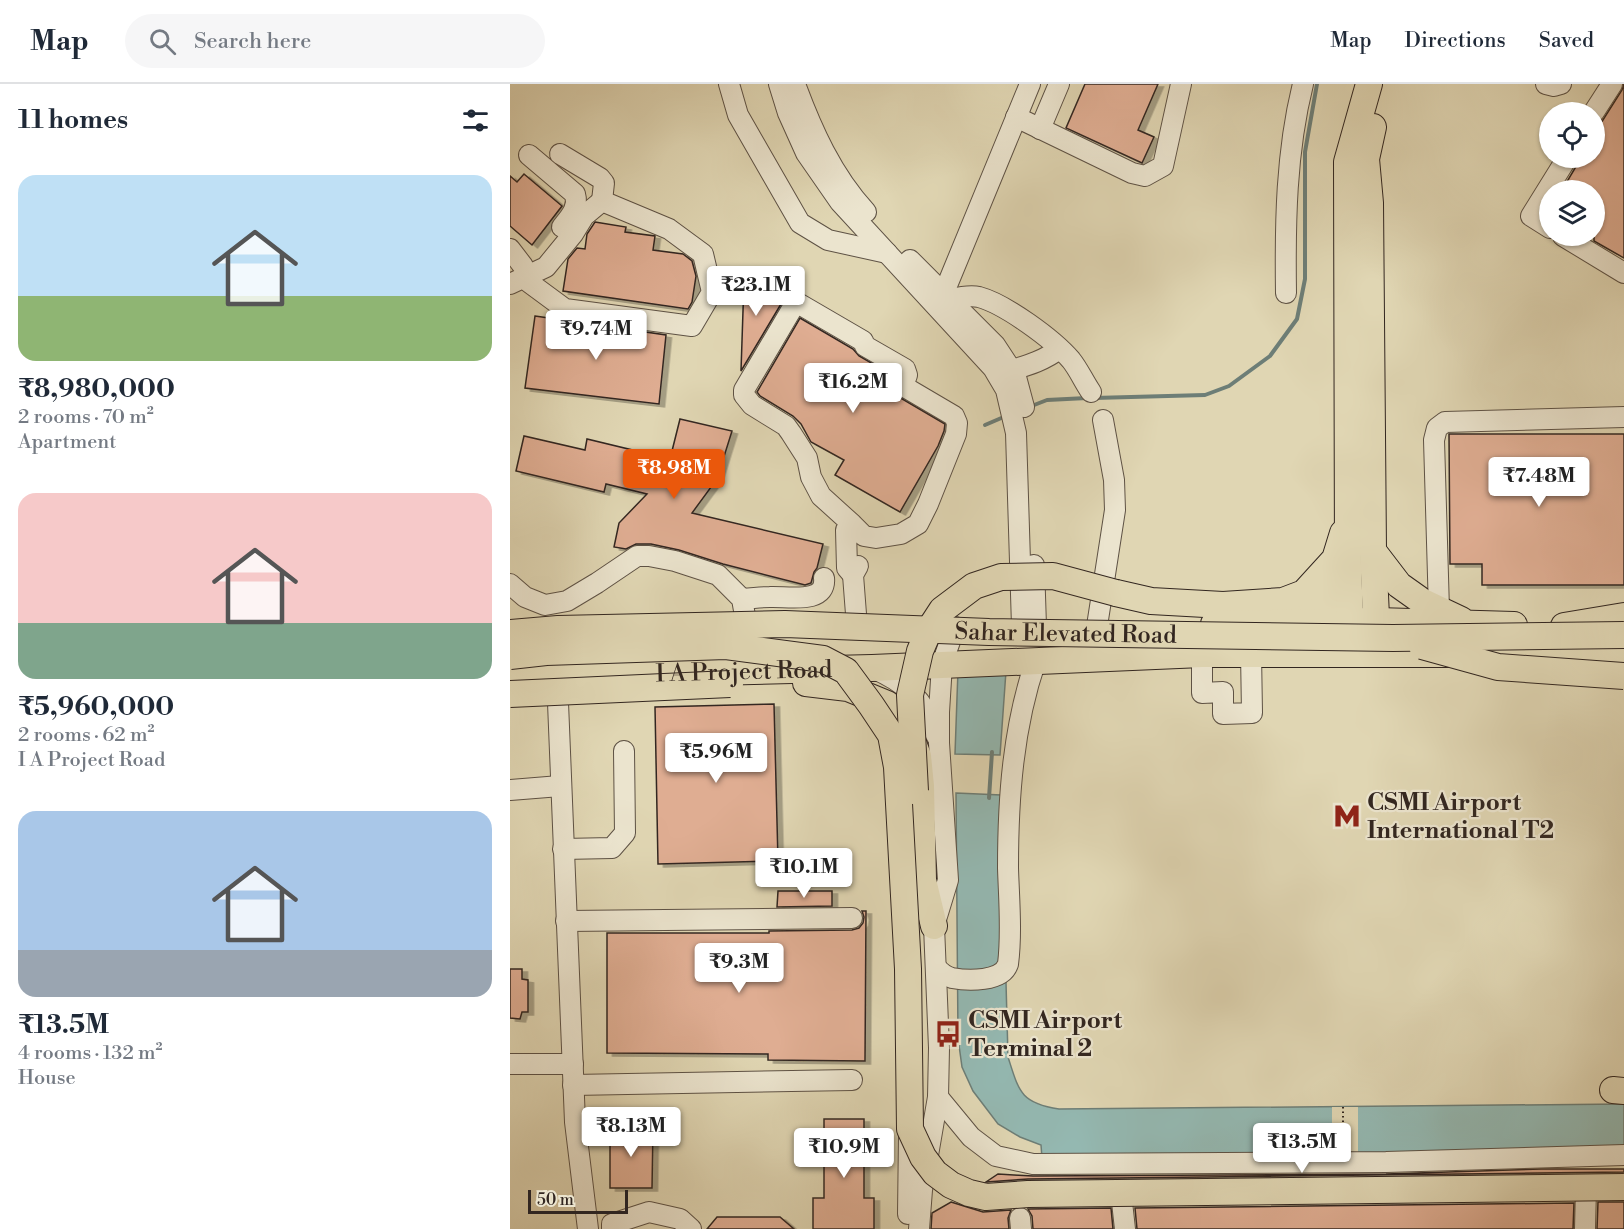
<!DOCTYPE html>
<html lang="en">
<head>
<meta charset="utf-8">
<style>
	:root { --surface:#fff; --page:#f6f6f7; --text:#1f2937; --muted:#747a83; --line:#e0e1e3; --accent:#ea580c }
	body { margin:0; font-family:"Libre Bodoni",serif; background:var(--page); color:var(--text); height:100vh; display:flex; flex-direction:column; font-size:22px; white-space:nowrap }
	* { box-sizing:border-box; margin:0 }
	p { font-size:20px; color:var(--muted) }
	.icon { flex:none; width:33px; height:33px; fill:none; stroke:currentColor; stroke-width:2; stroke-linecap:round; stroke-linejoin:round }
	.map { position:relative; flex:1; overflow:hidden }
	.details { display:flex; flex-direction:column; background:var(--surface); width:510px }
	.details>* { flex:none }
	.fabs { position:absolute; left:1029px; top:18px; display:grid; gap:12px }
	.fabs a { display:grid; place-items:center; width:66px; height:66px; border-radius:50%; background:var(--surface); box-shadow:0 2px 4px #0004; font-size:30px }
	.scale { position:absolute; left:18px; bottom:15px; width:100px; box-sizing:border-box; padding-left:6px; border:3px solid #322620; border-top:0; font-size:16px; line-height:21px; white-space:nowrap; color:#322620; -webkit-text-stroke:4px #ebe4ce; paint-order:stroke }
	.price { position:absolute; translate:-50% -51px; padding:0 14px; border-radius:6px; background:#fff; color:#222; font-size:20px; line-height:39px; filter:drop-shadow(0 2px 3px #0008) }
	.price::after { content:''; position:absolute; left:50%; top:36px; width:18px; height:14px; margin-left:-9px; background:inherit; clip-path:polygon(0 0,100% 0,50% 100%) }
	.price.selected { background:var(--accent); color:#fff }
	ul { padding:0; list-style:none }
	li { display:grid; align-content:center; gap:12px; height:318px; padding:0 18px }
	li span { display:grid; place-items:center; height:186px; border-radius:18px; color:#555 }
	li>.icon { margin-inline-start:auto }
	span .icon { width:108px; height:108px; fill:#fffc; stroke-width:1 }
	li b { font-size:26px }
	h2 { display:flex; justify-content:space-between; align-items:center; height:72px; padding:0 18px; font-size:26px }
	header { display:flex; align-items:center; gap:36px; box-sizing:border-box; height:84px; padding:0 30px; background:var(--surface); border-bottom:2px solid var(--line) }
	header strong { font-size:28px }
	nav { display:flex; gap:33px; margin-inline-start:auto; font-size:21px }
	.search { width:420px; height:54px; background:var(--page); display:flex; align-items:center; gap:15px; box-sizing:border-box; padding:0 21px; border-radius:33px; color:var(--muted); font-size:22px }
	main { display:flex; flex:1; min-height:0 }
	.map>svg:first-child { display:block }
	.water { fill:#94b8b1; stroke:#6d7e77; stroke-width:1.5 }
	.pier { fill:#e0d6b3 }
	.lines { fill:none; stroke-linecap:round; stroke-linejoin:round }
	.stream { stroke:#6d7e77; stroke-width:4 }
	.building { fill:#dfad92; stroke:#322620; stroke-width:1.5; filter:url(#shadow) }
	.minor-casing { stroke:#5e5245; stroke-width:22 }
	.major-casing { stroke:#322620; stroke-width:28 }
	.path { stroke:#322620; stroke-width:2; stroke-dasharray:1.5 3; stroke-linecap:butt }
	.minor { stroke:#ebe4ce; stroke-width:20 }
	.major { stroke:#e0d6b3; stroke-width:26 }
	.major-bridge-casing { stroke:#322620; stroke-width:28; stroke-linecap:butt }
	.major-bridge { stroke:#e0d6b3; stroke-width:26 }
	.labels { text-anchor:middle; stroke-width:4.5; stroke-linejoin:round; paint-order:stroke }
	.street-label { font-size:24px; fill:#322620; stroke:#ebe4ce }
	.poi-label { font-size:24px; font-weight:bold; fill:#322620; stroke:#ebe4ce; text-anchor:start }
</style>
</head>
<body>
<header>
<strong>Map</strong>
<div class="search"><svg class="icon" aria-label="search" viewBox="0 0 24 24"><circle cx="10" cy="10" r="6"/><path d="M15 15l6 6"/></svg>Search here</div>
<nav><a>Map</a><a>Directions</a><a>Saved</a></nav>
</header>
<main>
<section class="details">
<h2>11 homes<svg class="icon" aria-label="filters" viewBox="0 0 24 24"><path d="M4 7h16M4 17h16"/><circle cx="9" cy="7" r="2"/><circle cx="15" cy="17" r="2"/></svg></h2>
<ul>
<li><span style="background:linear-gradient(#bfe0f5 65%,#8fb573 0)"><svg class="icon" aria-label="home" viewBox="0 0 24 24"><path d="M3 11l9-7 9 7M6 9v11h12V9"/></svg></span><div><b>₹8,980,000</b><p>2 rooms · 70 m²</p><p>Apartment</p></div></li>
<li><span style="background:linear-gradient(#f6c9c9 70%,#7fa58c 0)"><svg class="icon" aria-label="home" viewBox="0 0 24 24"><path d="M3 11l9-7 9 7M6 9v11h12V9"/></svg></span><div><b>₹5,960,000</b><p>2 rooms · 62 m²</p><p>I A Project Road</p></div></li>
<li><span style="background:linear-gradient(#a9c7e8 75%,#9aa5b1 0)"><svg class="icon" aria-label="home" viewBox="0 0 24 24"><path d="M3 11l9-7 9 7M6 9v11h12V9"/></svg></span><div><b>₹13.5M</b><p>4 rooms · 132 m²</p><p>House</p></div></li>
</ul>
</section>
<div class="map">
<svg width="1114" height="1145" viewBox="0 0 1114 1145">
	<defs>
		<filter id="shadow"><feDropShadow dx="5.5" dy="3" stdDeviation="0" flood-color="#0004"/></filter>
	</defs>
	<rect width="100%" height="100%" fill="#e0d6b3"/>
	<filter id="stains"><feTurbulence type="fractalNoise" baseFrequency=".00333" numOctaves="4"/><feColorMatrix values="0 0 0 0 .2 0 0 0 0 .09 0 0 0 0 .02 0 0 0 .5 -.17"/></filter>
	<radialGradient id="worn" r=".72"><stop offset=".6" stop-color="#630" stop-opacity="0"/><stop offset="1" stop-color="#630" stop-opacity=".3"/></radialGradient>
	<g class="water">
		<polygon points="448,586 496,587 490,671 445,670"/>
		<path d="M446,709L491,711L498,973C509,1007 510,1019 549,1025L1114,1020V1068L532,1074L531,1061L510,1053L488,1040L463,1007L452,983L448,954Z"/>
	</g>
	<rect class="pier" x="822" y="1023" width="26" height="48"/>
	<g class="lines">
		<g class="stream">
			<polyline points="584,314 695,311 719,302 760,272 787,235 795,195 795,68 807,0"/>
			<polyline points="519,323 537,316 577,314"/>
			<polyline points="475,341 496,332"/>
			<polyline points="479,714 482,668"/>
		</g>
	</g>
	<g class="building">
		<polygon points="575,0 648,0 628,46 644,53 632,79 556,44"/>
		<polygon points="1114,0 1114,174 1084,157 1084,106 1052,106 1071,74 1084,74 1084,50 1112,6"/>
		<polygon points="14,90 52,122 22,161 0,142 0,92 7,98"/>
		<polygon points="85,138 116,143 115,148 145,152 143,166 173,170 182,177 186,192 182,218 178,225 53,207 58,175 67,164 75,165 77,150"/>
		<polygon points="234,197 274,215 231,287"/>
		<polygon points="25,232 156,251 149,320 15,304"/>
		<polygon points="290,234 343,265 349,272 384,292 381,304 387,312 435,340 434,347 428,362 390,428 325,391 334,376 301,358 291,340 283,332 250,312 247,308"/>
		<polygon points="170,335 222,347 207,395 182,429 313,460 307,484 304,488 301,499 295,501 213,480 169,466 141,460 126,460 116,465 104,463 109,439 137,410 96,400 94,408 6,387 14,352 75,366 77,355 160,375"/>
		<polygon points="939,350 1114,350 1114,501 972,501 972,480 940,480"/>
		<polygon points="264,620 268,777 148,780 145,623"/>
		<polygon points="268,807 322,807 322,822 267,823"/>
		<polygon points="352,827 356,827 355,977 258,976 258,970 97,969 97,849 259,849 259,847 342,846 349,844 353,839 354,833"/>
		<polygon points="0,885 12,885 12,895 18,896 18,928 12,928 10,935 0,934"/>
		<polygon points="314,1035 354,1035 354,1114 364,1114 364,1145 303,1145 303,1114 314,1114"/>
		<polygon points="100,1044 143,1044 142,1104 100,1104"/>
		<polygon points="1031,1085 1114,1085 1114,1088 518,1095 476,1098 488,1090 523,1092 876,1090"/>
		<polygon points="441,1118 473,1128 501,1126 498,1134 499,1145 421,1145 422,1129"/>
		<polygon points="1088,1118 1114,1118 1114,1145 1087,1145"/>
		<polygon points="1064,1119 1063,1145 627,1145 625,1124"/>
		<polygon points="601,1124 603,1145 523,1145 522,1132 518,1125"/>
		<polygon points="207,1133 270,1133 284,1145 197,1145"/>
	</g>
	<g class="lines">
		<defs>
			<g id="minor">
				<polyline points="219,0 228,31 290,139 318,156 377,169"/>
				<polyline points="269,0 278,29 296,69 330,118 483,284 496,306 506,349 512,542"/>
				<path d="M285,0C302,46 322,91 356,128"/>
				<polyline points="1036,0 1044,2 1051,0"/>
				<polyline points="1084,28 1102,0"/>
				<polyline points="506,33 622,89 635,92 653,82 671,0"/>
				<polyline points="530,45 549,0"/>
				<polyline points="50,70 90,94 94,99 92,117"/>
				<path d="M19,71L65,110C69,124 60,133 52,143"/>
				<polyline points="1040,144 1021,132 1057,74"/>
				<polyline points="1053,152 1114,189"/>
				<polyline points="0,165 13,182"/>
				<polyline points="400,176 485,261 506,293 514,323"/>
				<polyline points="0,200 36,183 63,150 74,132 92,117 159,145 193,170 202,208 182,242 55,225 13,194"/>
				<path d="M776,209C775,139 776,68 793,0"/>
				<path d="M441,215C450,213 460,211 469,213C495,220 543,255 561,276C569,286 574,298 581,308"/>
				<polyline points="428,219 438,199 520,0"/>
				<path d="M502,286C519,281 535,276 549,265"/>
				<polyline points="342,440 311,412 301,393 297,374 281,349 276,342 242,321 234,311 234,306 286,218 353,257 355,262 395,285 397,291 393,302 444,332 447,339 446,350 418,420 408,440 391,450 366,454 354,452 342,440 336,446 337,484 343,491"/>
				<polyline points="524,481 526,542"/>
				<polyline points="0,500 15,513 35,521 57,517 87,499 127,472 139,472 165,477 208,491 232,515 235,532"/>
				<path d="M232,515C241,514 251,513 260,513C277,512 317,521 314,494"/>
				<polyline points="929,526 924,356 927,344 935,338 1114,333"/>
				<polyline points="346,530 343,491 348,482"/>
				<polyline points="587,542 605,426 604,396 593,336"/>
				<polyline points="692,570 692,609 713,608 713,630 742,629 741,569"/>
				<path d="M362,584C397,599 414,615 426,651"/>
				<polyline points="47,594 65,1038 78,1145"/>
				<polyline points="0,706 50,702"/>
				<polyline points="53,765 102,764 115,749 114,667"/>
				<polyline points="56,837 342,834"/>
				<path d="M426,883C430,888 435,892 442,894C458,897 492,898 498,880C502,849 499,816 498,784C498,713 503,643 526,576"/>
				<polyline points="0,980 63,980"/>
				<polyline points="63,1001 342,996"/>
				<polyline points="428,1013 461,1053 486,1072 523,1080 876,1078 1114,1071"/>
				<polyline points="611,1109 615,1145"/>
				<polyline points="398,1130 399,1049"/>
				<polyline points="510,1134 511,1145"/>
				<polyline points="102,1145 102,1140 139,1128 170,1135 181,1145"/>
				<polyline points="409,1145 412,1106 428,1013 429,964 424,842 438,796 429,659 429,628 432,580 445,543"/>
				<polyline points="1075,1145 1076,1104"/>
			</g>
			<g id="major">
				<polyline points="863,43 856,75 860,119 863,467 867,555"/>
				<polyline points="863,467 889,501 913,518 951,536"/>
				<polyline points="606,509 641,517 713,521 773,517 794,509 825,475 833,449"/>
				<path d="M787,538C816,524 826,515 837,485"/>
				<polyline points="704,540 867,537 1004,541"/>
				<polyline points="1054,542 1114,532"/>
				<polyline points="841,555 838,482 837,78 859,0"/>
				<path id="s1" d="M0,593L362,584L692,570H1114"/>
				<polyline points="296,599 338,604 377,620 394,635 408,672 411,702 413,796 424,842"/>
				<polyline points="1103,1006 1114,1007"/>
			</g>
		</defs>
		<use href="#minor" class="minor-casing"/>
		<use href="#major" class="major-casing"/>
		<polyline class="path" points="833,1023 833,1062"/>
		<use href="#minor" class="minor"/>
		<use href="#major" class="major"/>
		<defs>
			<g id="major-bridge">
				<path id="s2" d="M0,549L48,545L275,540L479,548L883,554L1114,551"/>
				<polyline points="912,562 988,583 1114,592"/>
				<polyline points="0,572 36,568 216,562 313,575 336,587 361,621 381,651 387,683 398,885 400,1045 413,1073 425,1089 441,1101 459,1109 476,1113 518,1110 1114,1103"/>
				<polyline points="0,610 220,600"/>
				<polyline points="405,707 400,611 410,567 419,546 432,526 464,502 491,493 543,492 606,509"/>
			</g>
		</defs>
		<use href="#major-bridge" class="major-bridge-casing"/>
		<use href="#major-bridge" class="major-bridge"/>
	</g>
	<defs>
		<symbol id="metro-bare" viewBox="-9 -9 18 18"><path d="M-5.5 5V-5H-3L0 0L3-5H5.5V5H3V-.5L0 4L-3-.5V5Z" fill="#8f2418" stroke="#ebe4ce" stroke-width="2.5" paint-order="stroke"/></symbol>
		<symbol id="bus-bare" viewBox="-9 -9 18 18"><path d="M-5-6H5V4H4V6H2V4H-2V6H-4V4H-5ZM-3.5-4V0h7V-4ZM-3.5 1.2v1.5H-2V1.2ZM2 1.2v1.5H3.5V1.2Z" fill="#8f2418" stroke="#ebe4ce" stroke-width="2.5" paint-order="stroke"/></symbol>
	</defs>
	<g fill-rule="evenodd">
		<use href="#metro-bare" x="818" y="713" width="38" height="38"/>
		<use href="#bus-bare" x="419" y="931" width="38" height="38"/>
	</g>
	<g class="labels">
		<g class="street-label">
			<text dy="8" stroke="none"><textPath href="#s2" startOffset="556">Sahar Elevated Road</textPath></text>
			<text dy="8" stroke="none"><textPath href="#s1" startOffset="234">I A Project Road</textPath></text>
		</g>
		<g class="poi-label">
			<text x="857" y="726">CSMI Airport<tspan x="857" dy="28">International T2</tspan></text>
			<text x="458" y="944">CSMI Airport<tspan x="458" dy="28">Terminal 2</tspan></text>
		</g>
	</g>
	<rect width="100%" height="100%" filter="url(#stains)"/>
	<rect width="100%" height="100%" fill="url(#worn)"/>
</svg>
<div class="fabs">
<a><svg class="icon" aria-label="locate" viewBox="0 0 24 24"><circle cx="12" cy="12" r="6"/><path d="M12 2v4M12 18v4M2 12h4M18 12h4"/></svg></a>
<a><svg class="icon" aria-label="layers" viewBox="0 0 24 24"><path d="M12 4l9 5-9 5-9-5zM3 14l9 5 9-5"/></svg></a>
</div>
<div class="scale">50 m</div>
<b class="price" style="left:246px;top:233px">₹23.1M</b>
<b class="price" style="left:86px;top:277px">₹9.74M</b>
<b class="price" style="left:343px;top:330px">₹16.2M</b>
<b class="price selected" style="left:164px;top:416px">₹8.98M</b>
<b class="price" style="left:1029px;top:424px">₹7.48M</b>
<b class="price" style="left:206px;top:700px">₹5.96M</b>
<b class="price" style="left:294px;top:815px">₹10.1M</b>
<b class="price" style="left:229px;top:910px">₹9.3M</b>
<b class="price" style="left:121px;top:1074px">₹8.13M</b>
<b class="price" style="left:792px;top:1090px">₹13.5M</b>
<b class="price" style="left:334px;top:1095px">₹10.9M</b>
</div>
</main>
</body>
</html>
